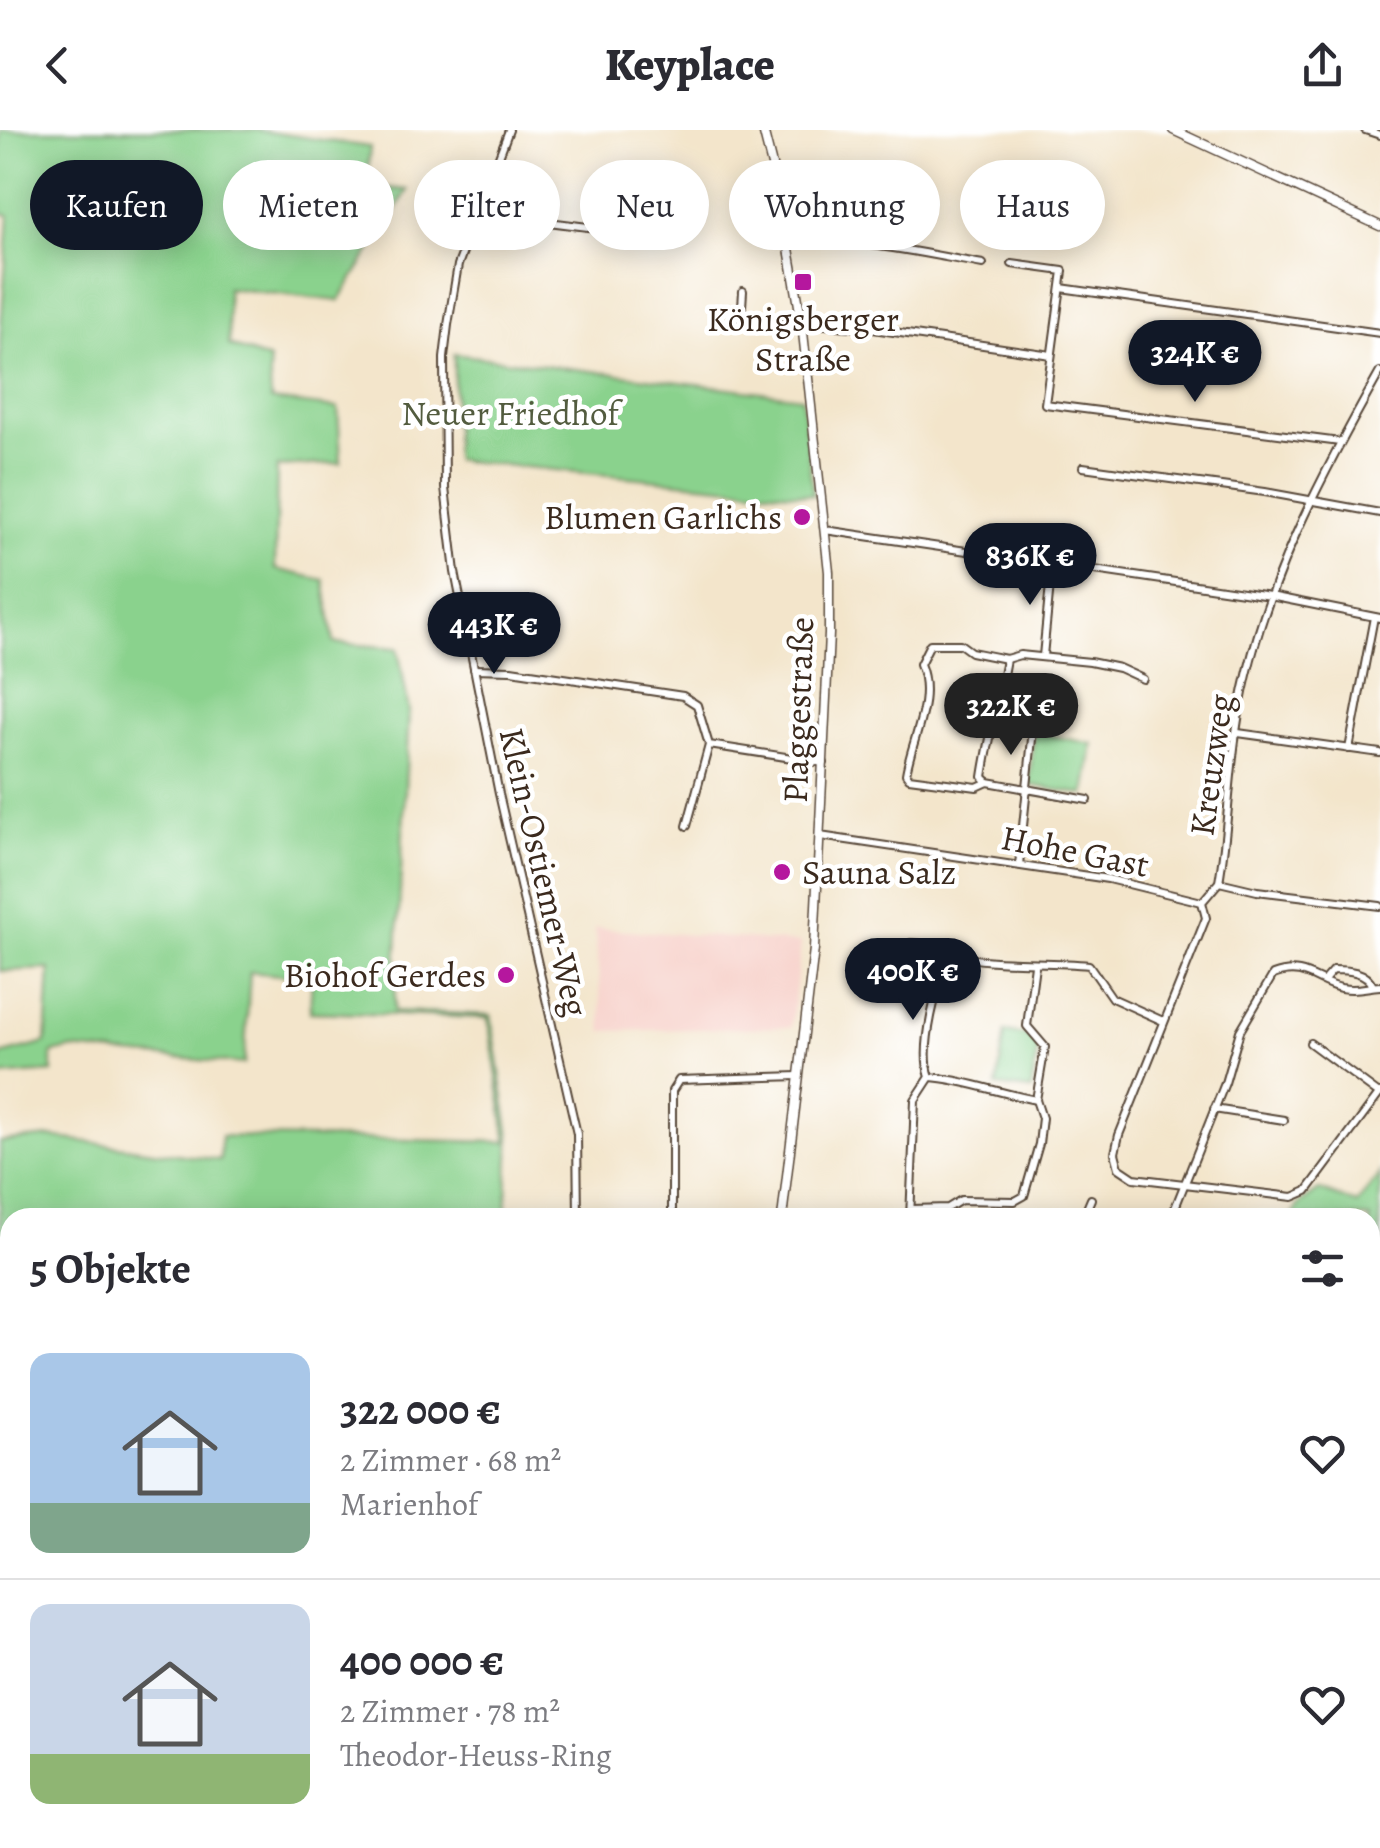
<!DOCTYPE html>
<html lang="de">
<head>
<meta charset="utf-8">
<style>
	:root { --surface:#fff; --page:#f7f7f7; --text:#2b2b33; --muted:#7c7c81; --line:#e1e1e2; --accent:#111827 }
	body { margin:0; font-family:Alegreya,serif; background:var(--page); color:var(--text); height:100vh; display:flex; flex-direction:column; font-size:38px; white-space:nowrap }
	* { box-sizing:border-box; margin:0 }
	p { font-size:32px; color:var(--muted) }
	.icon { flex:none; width:55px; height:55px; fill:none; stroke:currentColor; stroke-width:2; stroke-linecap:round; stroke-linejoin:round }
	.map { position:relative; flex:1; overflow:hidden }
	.details { position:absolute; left:0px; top:1078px; width:1380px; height:642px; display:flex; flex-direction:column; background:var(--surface); border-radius:30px 30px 0 0; box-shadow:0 5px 25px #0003 }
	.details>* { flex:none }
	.hud { position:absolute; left:30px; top:30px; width:1320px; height:90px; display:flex; gap:20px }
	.price { position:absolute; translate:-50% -85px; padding:0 22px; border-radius:35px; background:var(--accent); color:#fff; font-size:32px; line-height:65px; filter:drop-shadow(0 2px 5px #0008) }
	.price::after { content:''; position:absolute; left:50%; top:60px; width:30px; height:22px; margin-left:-15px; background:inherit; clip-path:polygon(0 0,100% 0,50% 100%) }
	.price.current { background:#222; color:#fff }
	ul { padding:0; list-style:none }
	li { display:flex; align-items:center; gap:30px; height:250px; padding:0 30px }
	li+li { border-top:2px solid var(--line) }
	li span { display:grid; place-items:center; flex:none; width:280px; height:200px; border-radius:20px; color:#555 }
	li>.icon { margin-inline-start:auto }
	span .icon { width:120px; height:120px; fill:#fffc; stroke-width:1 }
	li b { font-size:42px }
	h2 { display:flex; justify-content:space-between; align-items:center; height:120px; padding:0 30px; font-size:42px }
	.pill { padding:0 35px; border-radius:45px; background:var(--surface); box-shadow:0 5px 25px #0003; font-size:35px; line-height:90px }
	.pill.current { background:var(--accent); color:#fff }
	header { display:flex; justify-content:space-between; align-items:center; height:130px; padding:0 30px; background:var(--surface); font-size:45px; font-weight:800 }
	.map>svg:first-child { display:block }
	.built { fill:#f7d0c9 }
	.green { fill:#8ad28d; stroke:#627e56; stroke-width:2.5 }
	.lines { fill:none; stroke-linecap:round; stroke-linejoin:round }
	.minor-casing { stroke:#574638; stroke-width:10 }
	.tertiary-casing { stroke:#574638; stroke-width:11 }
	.minor { stroke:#fff; stroke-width:6 }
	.tertiary { stroke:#fff; stroke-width:8 }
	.rail-casing { stroke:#3b2a1e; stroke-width:6 }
	.rail { stroke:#fff; stroke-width:2.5; stroke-dasharray:8; stroke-linecap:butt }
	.poi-dot { fill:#b5179e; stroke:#fff; stroke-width:4 }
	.labels { text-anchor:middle; stroke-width:9; stroke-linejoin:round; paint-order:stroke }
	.poi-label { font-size:35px; fill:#3b2a1e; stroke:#fff; text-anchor:end }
	.park-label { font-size:35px; fill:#535c3f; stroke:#fff }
	.street-label { font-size:35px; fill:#3b2a1e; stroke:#fff }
</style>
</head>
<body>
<header><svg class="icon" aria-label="back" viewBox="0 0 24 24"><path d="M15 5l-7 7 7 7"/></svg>Keyplace<svg class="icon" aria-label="share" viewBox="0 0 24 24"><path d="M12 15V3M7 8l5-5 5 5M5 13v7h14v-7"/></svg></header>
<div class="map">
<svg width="1380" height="1718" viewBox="0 0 1380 1718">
	<rect width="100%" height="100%" fill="#fff"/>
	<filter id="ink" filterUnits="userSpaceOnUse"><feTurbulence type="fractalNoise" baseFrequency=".01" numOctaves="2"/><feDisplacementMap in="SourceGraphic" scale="20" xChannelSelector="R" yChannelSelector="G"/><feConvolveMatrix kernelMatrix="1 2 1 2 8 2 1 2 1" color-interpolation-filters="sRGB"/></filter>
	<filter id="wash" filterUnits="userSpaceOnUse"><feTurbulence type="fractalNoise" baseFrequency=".0048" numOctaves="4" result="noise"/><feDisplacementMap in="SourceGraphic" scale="40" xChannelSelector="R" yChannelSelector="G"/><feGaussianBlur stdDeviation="2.25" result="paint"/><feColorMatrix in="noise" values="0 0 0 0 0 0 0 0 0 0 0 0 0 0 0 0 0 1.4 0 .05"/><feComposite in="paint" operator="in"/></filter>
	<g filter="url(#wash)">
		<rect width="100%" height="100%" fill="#f3e5cb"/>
		<g class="built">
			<polygon points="595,798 801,813 791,897 603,901"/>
			<polygon points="1380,1243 1380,1718 1283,1718 1272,1710 1370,1710 1370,1252"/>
		</g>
		<g class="green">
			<polygon points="0,0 256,0 370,17 366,56 408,60 339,171 227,158 229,215 269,230 271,270 338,278 341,333 277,337 275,439 324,450 334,513 398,518 409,581 394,881 491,885 510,1007 506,1087 10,1088 10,1710 794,1710 802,1718 0,1718 0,1012 51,1007 220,1030 221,1006 507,1012 488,888 310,882 312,848 250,842 244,934 70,919 52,923 52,942 0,946 0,925 46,913 50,839 0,841 0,211 9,85 0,83"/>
			<polygon points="454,224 802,267 813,365 454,330"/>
			<polygon points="1034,602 1093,614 1085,665 1029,655"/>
			<polygon points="1005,902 1030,906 1038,917 1031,960 997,956"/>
			<polygon points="1380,1043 1380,1212 1370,1221 1370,1088 1293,1087 1298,1075 1319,1060 1357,1074"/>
		</g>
	</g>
	<g filter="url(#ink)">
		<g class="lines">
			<defs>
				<g id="minor">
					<polyline points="509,0 458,135 448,195 444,228 445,358 455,442 499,664 577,1004 578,1088"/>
					<polyline points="1365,0 1380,5"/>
					<polyline points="478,77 517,88 651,105"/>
					<path d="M788,114C852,106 920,123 983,134"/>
					<polyline points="1012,134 1063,141 1045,274 1340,312"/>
					<polyline points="1061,158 1380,203"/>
					<polyline points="743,161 741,193 745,195 802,193 873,199 1051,225"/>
					<path d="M1380,242C1320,348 1262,457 1240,578C1229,635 1229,695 1219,752L1202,772L1206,788L1119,1005L1115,1023L1119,1038L1134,1048L1293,1067L1307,1061L1380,963"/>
					<polyline points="1083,337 1265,362 1380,383"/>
					<polyline points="825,400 1270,466 1380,488"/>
					<polyline points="1043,526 1052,434"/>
					<polyline points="474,539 511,540 683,566 697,575 709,615 824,633"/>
					<polyline points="1238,603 1380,623"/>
					<polyline points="1349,619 1374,487"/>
					<path d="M988,652L983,647C989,607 999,569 1006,529"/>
					<path d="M1088,670L988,652L977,657L909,648L906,644C912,608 935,570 920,534L930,514H960L971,522L1006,529L1020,525L1090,532L1119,538L1143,549"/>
					<polyline points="687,696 709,615"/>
					<polyline points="820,706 1108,749 1202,772"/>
					<polyline points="1019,735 1033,599"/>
					<polyline points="1219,752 1257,761 1380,776"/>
					<polyline points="911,813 943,816 949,824"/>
					<path d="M1326,848L1333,840C1348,840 1367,841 1373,856"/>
					<polyline points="1310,913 1379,964"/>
					<path d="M930,947C963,949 1002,964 1036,970"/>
					<polyline points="1214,979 1284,990"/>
					<polyline points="912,1079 948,1078 961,1070 1015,1071 1024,1066 1039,1014 1042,988 1036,970 1045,917 1027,896 1035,835"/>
					<polyline points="672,1088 672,961 679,950 799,946"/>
					<path d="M910,1088L915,970L930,947C919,917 938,854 949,824C995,836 1042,830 1089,835L1112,868L1163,891"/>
					<polyline points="1083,1088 1091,1069"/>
					<path d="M1171,1088L1225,953L1240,901L1273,845C1305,833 1316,853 1341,858C1358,861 1365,857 1380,856"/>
					<polyline points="1370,1500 1380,1489"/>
					<polyline points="985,1710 991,1718"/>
					<polyline points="1181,1718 1181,1710"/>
				</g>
				<g id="tertiary">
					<polyline points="763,0 780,67 802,193 829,442 829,504 814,819 782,1088"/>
					<polyline points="1173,0 1380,96"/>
					<polyline points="1264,1710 1273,1718"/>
					<polyline points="867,1718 876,1710"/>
				</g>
			</defs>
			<use href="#minor" class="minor-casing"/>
			<use href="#tertiary" class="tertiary-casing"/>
			<use href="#minor" class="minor"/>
			<use href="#tertiary" class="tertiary"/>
			<defs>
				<g id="rail">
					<polyline points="1370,1225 1380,1216"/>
					<polyline points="823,1718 832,1710"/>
				</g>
			</defs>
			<use href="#rail" class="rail-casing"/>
			<use href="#rail" class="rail"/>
		</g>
	</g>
	<g class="poi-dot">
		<rect x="793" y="142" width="20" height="20" rx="5"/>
		<circle cx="802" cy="387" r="10"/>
		<circle cx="782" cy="742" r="10"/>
		<circle cx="506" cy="845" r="10"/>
	</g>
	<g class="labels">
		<g class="poi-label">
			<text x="803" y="201" text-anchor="middle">Königsberger<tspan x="803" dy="40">Straße</tspan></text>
			<text x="782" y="399">Blumen Garlichs</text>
			<text x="802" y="754" text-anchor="start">Sauna Salz</text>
			<text x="486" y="857">Biohof Gerdes</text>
		</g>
		<g class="park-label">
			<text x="510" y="295">Neuer Friedhof</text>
		</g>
		<g class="street-label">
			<text transform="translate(798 580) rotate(-88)" y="12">Plaggestraße</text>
			<text transform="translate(1211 635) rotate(-82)" y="12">Kreuzweg</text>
			<text transform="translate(1075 721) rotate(11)" y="12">Hohe Gast</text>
			<text transform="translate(544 742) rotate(77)" y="12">Klein-Ostiemer-Weg</text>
		</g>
	</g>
</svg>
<b class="price" style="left:1195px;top:275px">324K €</b>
<b class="price" style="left:1030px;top:478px">836K €</b>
<b class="price" style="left:494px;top:547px">443K €</b>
<b class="price current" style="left:1011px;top:628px">322K €</b>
<b class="price" style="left:913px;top:893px">400K €</b>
<div class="hud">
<a class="pill current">Kaufen</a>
<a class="pill">Mieten</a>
<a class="pill">Filter</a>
<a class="pill">Neu</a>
<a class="pill">Wohnung</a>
<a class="pill">Haus</a>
</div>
<section class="details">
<h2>5 Objekte<svg class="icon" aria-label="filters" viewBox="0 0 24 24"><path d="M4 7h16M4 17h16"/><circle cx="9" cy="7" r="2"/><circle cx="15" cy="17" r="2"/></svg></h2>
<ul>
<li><span style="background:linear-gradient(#a9c7e8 75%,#7fa58c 0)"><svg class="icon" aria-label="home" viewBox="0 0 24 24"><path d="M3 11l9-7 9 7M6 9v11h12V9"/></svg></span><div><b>322 000 €</b><p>2 Zimmer · 68 m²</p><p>Marienhof</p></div><svg class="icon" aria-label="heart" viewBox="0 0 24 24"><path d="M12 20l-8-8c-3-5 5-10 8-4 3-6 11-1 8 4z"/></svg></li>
<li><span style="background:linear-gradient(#c9d6e8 75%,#8fb573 0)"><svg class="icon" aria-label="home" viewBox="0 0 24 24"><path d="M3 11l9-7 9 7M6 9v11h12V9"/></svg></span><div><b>400 000 €</b><p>2 Zimmer · 78 m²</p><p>Theodor-Heuss-Ring</p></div><svg class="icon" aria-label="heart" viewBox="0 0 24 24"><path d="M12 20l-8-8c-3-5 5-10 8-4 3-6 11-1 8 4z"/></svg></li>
</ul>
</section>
</div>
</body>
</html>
